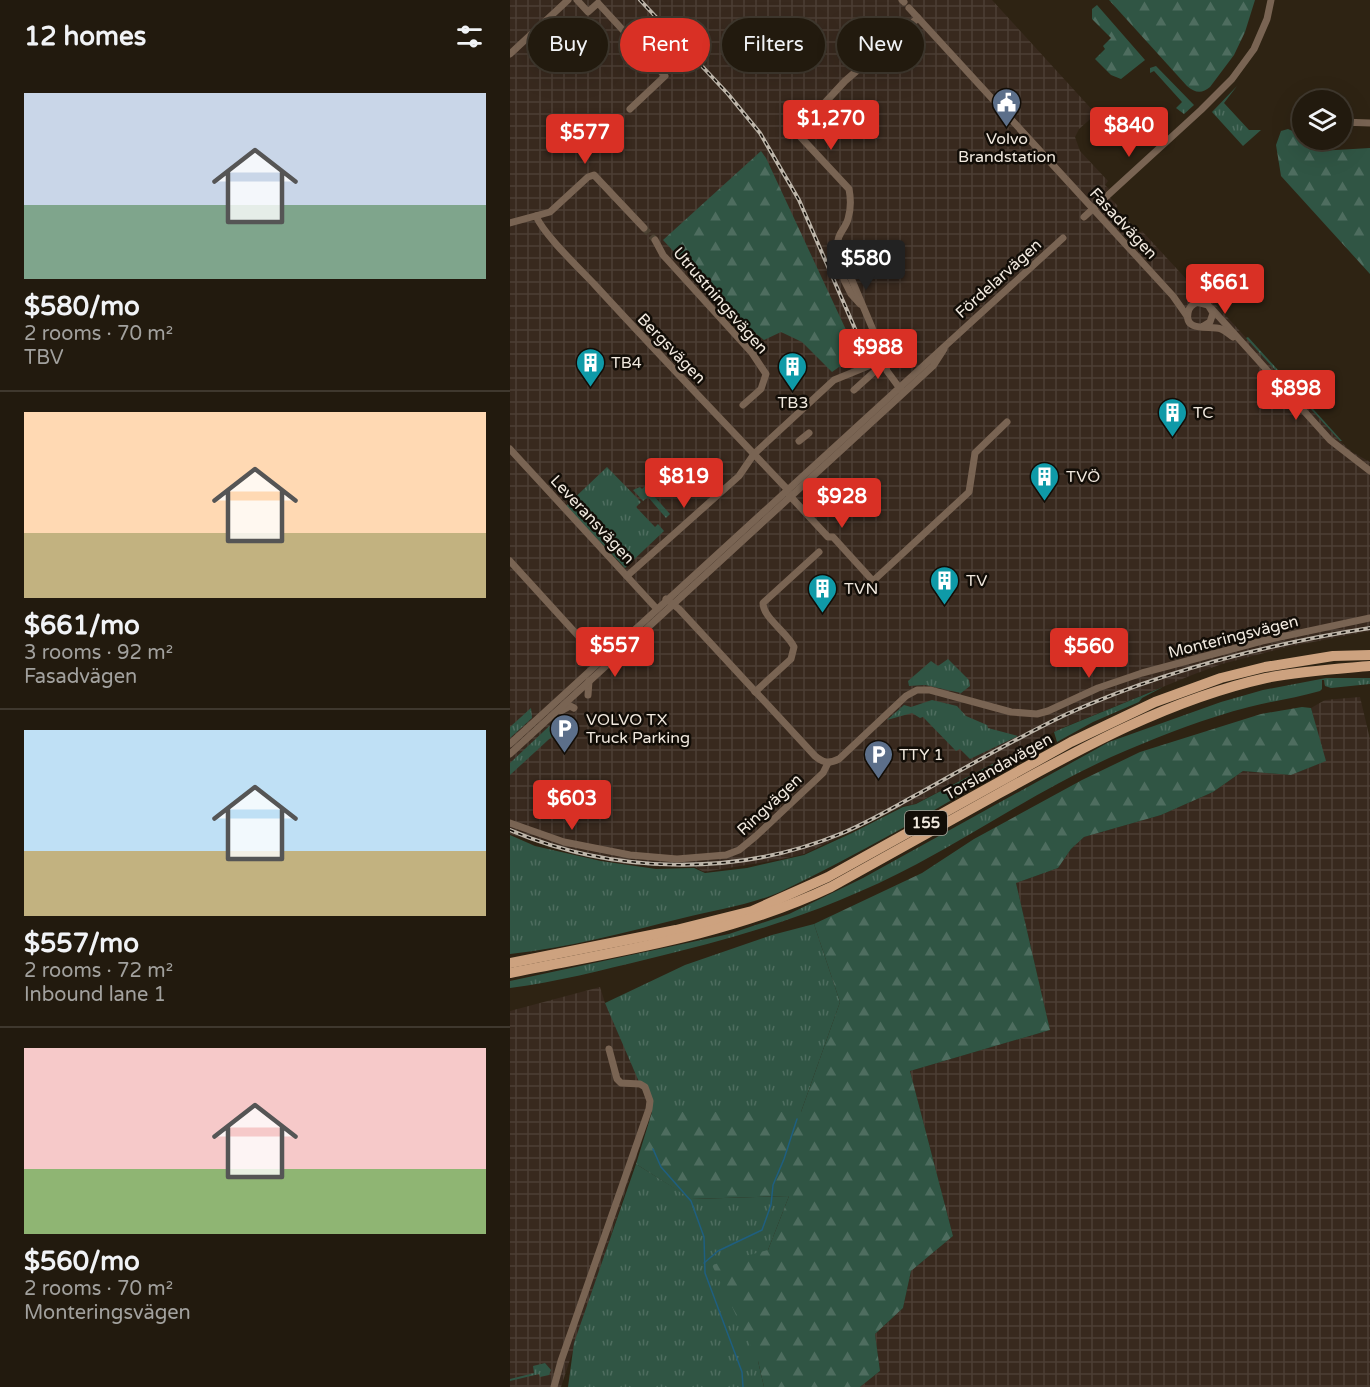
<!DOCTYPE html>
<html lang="en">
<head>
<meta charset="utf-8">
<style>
	:root { --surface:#221a0e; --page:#2e271c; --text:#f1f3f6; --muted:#a2a19e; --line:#3f382e; --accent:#d93025 }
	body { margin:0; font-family:"Varela Round",sans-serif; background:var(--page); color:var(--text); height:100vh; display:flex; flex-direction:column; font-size:22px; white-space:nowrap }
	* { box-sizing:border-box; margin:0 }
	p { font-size:20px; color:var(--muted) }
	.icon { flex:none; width:33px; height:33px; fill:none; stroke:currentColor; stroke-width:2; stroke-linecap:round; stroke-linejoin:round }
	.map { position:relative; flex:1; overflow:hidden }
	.drawer { display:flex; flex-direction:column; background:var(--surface); width:510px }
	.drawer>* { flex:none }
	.top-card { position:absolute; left:18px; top:18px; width:570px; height:54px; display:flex; gap:12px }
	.tools { position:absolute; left:782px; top:90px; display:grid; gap:12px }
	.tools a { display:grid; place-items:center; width:60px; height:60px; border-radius:50%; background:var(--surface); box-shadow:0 6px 24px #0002,0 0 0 2px var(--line); font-size:30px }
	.price { position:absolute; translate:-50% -51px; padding:0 14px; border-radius:6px; background:var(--accent); color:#fff; font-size:20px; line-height:39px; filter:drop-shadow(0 2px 3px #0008) }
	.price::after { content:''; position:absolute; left:50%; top:36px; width:18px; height:14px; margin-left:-9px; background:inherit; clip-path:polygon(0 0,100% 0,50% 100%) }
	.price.active { background:#222; color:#fff }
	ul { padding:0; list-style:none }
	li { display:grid; align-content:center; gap:12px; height:318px; padding:0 24px }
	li+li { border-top:2px solid var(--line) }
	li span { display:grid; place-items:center; height:186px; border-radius:0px; color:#555 }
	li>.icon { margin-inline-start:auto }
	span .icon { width:108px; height:108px; fill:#fffc; stroke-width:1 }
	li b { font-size:26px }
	h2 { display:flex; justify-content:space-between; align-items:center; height:72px; padding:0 24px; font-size:26px }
	.chip { padding:0 21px; border-radius:27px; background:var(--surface); box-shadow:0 6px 24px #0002,0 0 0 2px var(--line); font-size:21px; line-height:54px }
	.chip.active { background:var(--accent); color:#fff }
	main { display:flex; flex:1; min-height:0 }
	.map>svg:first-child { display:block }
	.industrial { fill:url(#industrial-grid) }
	.grass { fill:url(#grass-tufts) }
	.forest { fill:url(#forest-firs) }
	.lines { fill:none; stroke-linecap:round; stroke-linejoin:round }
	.stream { stroke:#1f5f80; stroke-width:1.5 }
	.street-tunnel { stroke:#4b4132; stroke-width:7; stroke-dasharray:7 3.5; stroke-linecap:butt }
	.street { stroke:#796453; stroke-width:7 }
	.primary { stroke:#cda27f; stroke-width:10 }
	.rail-casing { stroke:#beb6aa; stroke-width:4 }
	.rail { stroke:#120d07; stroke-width:1.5; stroke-dasharray:4.5; stroke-linecap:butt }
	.labels { text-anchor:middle; stroke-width:5; stroke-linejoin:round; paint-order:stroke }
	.shield { fill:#120d07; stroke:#aea79e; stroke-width:1.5 }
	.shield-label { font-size:15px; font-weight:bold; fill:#f1e9df }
	.poi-label { font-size:16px; fill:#f1e9df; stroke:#120d07; text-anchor:start }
	.street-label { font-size:16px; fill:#f1e9df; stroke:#120d07 }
</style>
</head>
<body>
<main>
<section class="drawer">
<h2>12 homes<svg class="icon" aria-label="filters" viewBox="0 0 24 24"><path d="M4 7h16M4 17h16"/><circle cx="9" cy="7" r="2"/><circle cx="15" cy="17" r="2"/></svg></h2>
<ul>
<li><span style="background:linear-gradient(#c9d6e8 60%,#7fa58c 0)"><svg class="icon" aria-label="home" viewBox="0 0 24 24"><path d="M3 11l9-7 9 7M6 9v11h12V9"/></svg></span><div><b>$580/mo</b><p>2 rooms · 70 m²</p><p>TBV</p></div></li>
<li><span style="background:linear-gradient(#ffd9b3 65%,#c2b280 0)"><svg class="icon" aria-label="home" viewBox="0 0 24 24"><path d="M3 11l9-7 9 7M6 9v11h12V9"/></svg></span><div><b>$661/mo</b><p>3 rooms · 92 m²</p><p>Fasadvägen</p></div></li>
<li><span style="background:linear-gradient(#bfe0f5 65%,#c2b280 0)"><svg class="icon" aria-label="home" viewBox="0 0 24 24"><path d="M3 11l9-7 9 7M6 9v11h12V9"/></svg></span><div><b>$557/mo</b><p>2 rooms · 72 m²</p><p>Inbound lane 1</p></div></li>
<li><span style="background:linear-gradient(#f6c9c9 65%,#8fb573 0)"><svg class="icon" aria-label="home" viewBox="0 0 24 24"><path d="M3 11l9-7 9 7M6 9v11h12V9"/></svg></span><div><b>$560/mo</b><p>2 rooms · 70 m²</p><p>Monteringsvägen</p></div></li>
</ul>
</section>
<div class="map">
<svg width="860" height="1387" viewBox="0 0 860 1387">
	<defs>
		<pattern id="industrial-grid" width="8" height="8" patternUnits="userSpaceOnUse" patternTransform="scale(1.5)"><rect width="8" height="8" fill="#38291e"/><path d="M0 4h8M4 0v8" fill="none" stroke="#4c3e34"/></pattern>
		<pattern id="grass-tufts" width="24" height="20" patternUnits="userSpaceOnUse" patternTransform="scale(1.5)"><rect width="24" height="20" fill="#305544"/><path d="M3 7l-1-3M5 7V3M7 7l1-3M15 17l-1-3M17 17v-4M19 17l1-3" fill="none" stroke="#4e6d5f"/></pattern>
		<pattern id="forest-firs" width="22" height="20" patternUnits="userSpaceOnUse" patternTransform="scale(1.5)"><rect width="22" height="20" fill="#305544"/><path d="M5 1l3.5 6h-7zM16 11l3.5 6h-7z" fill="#4e6d5f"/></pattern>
	</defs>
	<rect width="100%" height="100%" fill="#2e2313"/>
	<g class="industrial">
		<polygon points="0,0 482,0 586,114 569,129 565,137 570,151 598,181 595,185 599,189 589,198 591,200 597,195 608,206 606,208 630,233 632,231 690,294 694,292 696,294 831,442 842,452 860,462 860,631 777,647 712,664 682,675 552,728 405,804 393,806 294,854 267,860 194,872 185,867 153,867 114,864 67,855 0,834"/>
		<polygon points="850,697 860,739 860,1387 350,1387 370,1371 365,1334 393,1308 401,1271 443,1236 400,1071 540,1030 506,883 548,868 561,849 574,837 651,815 703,792 733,771 781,775 815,761 801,708 815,700"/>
		<polygon points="90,987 95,1003 154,1074 51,1387 0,1387 0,1011"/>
	</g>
	<g class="grass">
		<polygon points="646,66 684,105 674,114 666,108 672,102 644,71 640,73 640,68"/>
		<polygon points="727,86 714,103 739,130 751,130 733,146 702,112"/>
		<polygon points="738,337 832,441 830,441 736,338"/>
		<polygon points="97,467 131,502 126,507 145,527 148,524 154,531 115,568 56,506"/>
		<polygon points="135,486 160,514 156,518 138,497 133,501 123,490 130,487 132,489"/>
		<polygon points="438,659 459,680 460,686 451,693 415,685 399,686 398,681 421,661 428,666"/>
		<path d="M816,678H860V684L821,688L815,686L814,680H812V689L810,691C786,698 762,701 739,707C696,718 655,734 615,751C542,782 476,827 407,864C318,911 235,936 138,959C92,970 47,982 0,988V981L219,934L279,914L353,878L599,742L711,702L753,690Z"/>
		<polygon points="653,687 632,698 629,702 583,722 547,742 544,732 553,728"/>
		<polygon points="422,700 447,706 456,716 477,725 478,728 508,736 460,759 450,749 446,751 413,717 410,718 402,713 377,720 394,705 401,707"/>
		<polygon points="21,708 22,718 0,738 0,727"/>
		<polygon points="51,715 61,719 0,775 0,763"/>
		<path d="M490,760L494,762L497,768C423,811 348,855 270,892C243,904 202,911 173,918C116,932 58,948 0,954V835L25,846L91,861L146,869L184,868L195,873L237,868L294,855L342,833L393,807L406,804Z"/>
		<polygon points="304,924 330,1002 291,1112 142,1112 95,1003 175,965 262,935"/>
		<polygon points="126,1164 182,1199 279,1196 258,1250 248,1361 254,1387 58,1387 64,1343"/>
		<polygon points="35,1363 41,1370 39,1375 30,1377 29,1374 0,1381 0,1379 24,1373 23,1366"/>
	</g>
	<g class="forest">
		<path d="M599,0H745L735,32L724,55L700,87C692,94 685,93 677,86Z"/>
		<polygon points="587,5 635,60 611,79 601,75 585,59 595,49 593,46 601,38 582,19 582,9"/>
		<polygon points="778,129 787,133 799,149 809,151 860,148 860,274 771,176 766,145 771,131"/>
		<polygon points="251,151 256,158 344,347 343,357 322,372 292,342 271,332 254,340 224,317 153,240"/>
		<polygon points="792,707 801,708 816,761 781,775 733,771 703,792 651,815 574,837 561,849 548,868 506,883 540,1030 400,1071 443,1236 401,1271 393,1308 365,1334 370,1371 350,1387 254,1387 248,1361 202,1265 258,1250 279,1196 181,1199 126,1164 142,1112 291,1112 330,1002 304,924 412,873 464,839 572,780 630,752 751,714"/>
	</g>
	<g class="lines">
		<g class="stream">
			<polyline points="143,1149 151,1167 181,1201 194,1237 195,1273 232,1372 233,1387"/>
			<polyline points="194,1263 208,1251 252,1230 261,1205 263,1185 274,1159 287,1119"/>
		</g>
		<polyline class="street-tunnel" points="134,228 145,240"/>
		<g class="street">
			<polyline points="67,0 78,12 88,3 155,76 120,109"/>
			<polyline points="392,0 394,2"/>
			<polyline points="399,8 663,296 677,316"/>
			<polyline points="0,54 58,0"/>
			<polyline points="831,122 860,123"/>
			<path d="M26,216C34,235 70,269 85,285C148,354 213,421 277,489L280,496L318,537H323L363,581L459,492L465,453L497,422"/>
			<polyline points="574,217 691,110 722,79 744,49 757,19 761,0"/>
			<polyline points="0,223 40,212 78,177 84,175 134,228"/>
			<polyline points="145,240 153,255 242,353 256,374 251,389 233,405"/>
			<polyline points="334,280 341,294 350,304"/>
			<polyline points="702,309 820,440 860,471"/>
			<path d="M692,327L700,322L703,313L698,305L687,302C682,305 679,307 678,313C674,333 701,325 711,329C716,331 719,334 723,337"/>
			<polyline points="344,390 374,363"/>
			<path d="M391,390L377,371L369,344L328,247C326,234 335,230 338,219C341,209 341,199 339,189L285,131L310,108L335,81L408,18"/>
			<polyline points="289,441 299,433"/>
			<polyline points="0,449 146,608"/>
			<polyline points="0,561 92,662"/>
			<polyline points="117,576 229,476 244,454 324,380 373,360"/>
			<path d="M156,599L169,609L305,756C313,763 319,764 329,759L396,696L407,690H420L501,712L527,714L538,711L588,688L632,673L752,641L860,618"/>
			<path d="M245,692L281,659L284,647C278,633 253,618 253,603L309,552"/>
			<polyline points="78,695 79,681"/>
			<polyline points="51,711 60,706 64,708"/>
			<polyline points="0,744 553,238"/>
			<polyline points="0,754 423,366 434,349"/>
			<polyline points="0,823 54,842 120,855 167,859 216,855 229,850 246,836 313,773 318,763"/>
			<polyline points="44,1387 51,1361 139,1109 140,1101 135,1087 130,1084 111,1083 107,1079 99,1049"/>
		</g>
		<g class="primary">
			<polyline points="0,963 166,930 242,911 318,877 561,742 645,702 711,678 755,667 823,656 860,655"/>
			<path d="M0,973C109,951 220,935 321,887C377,856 433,825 488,794C573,747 661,699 756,678C790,671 825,669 860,666"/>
		</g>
		<defs>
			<g id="rail">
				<polyline points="130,0 218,94 250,133 289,200 356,354"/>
				<path d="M0,830C103,874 226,877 330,834C357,823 382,808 408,794C457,767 506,738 557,714C650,672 759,644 860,628"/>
			</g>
		</defs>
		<use href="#rail" class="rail-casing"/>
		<use href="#rail" class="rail"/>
	</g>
	<defs>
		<symbol id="civic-pin" viewBox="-11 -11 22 30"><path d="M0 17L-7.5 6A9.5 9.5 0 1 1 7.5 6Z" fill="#5c6f8a" stroke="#120d07"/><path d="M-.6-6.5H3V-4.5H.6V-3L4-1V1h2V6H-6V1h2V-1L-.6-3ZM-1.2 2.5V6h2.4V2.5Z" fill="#fff"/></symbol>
		<symbol id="building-pin" viewBox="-11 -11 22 30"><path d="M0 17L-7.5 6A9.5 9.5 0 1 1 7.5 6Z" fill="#0f9aa8" stroke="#120d07"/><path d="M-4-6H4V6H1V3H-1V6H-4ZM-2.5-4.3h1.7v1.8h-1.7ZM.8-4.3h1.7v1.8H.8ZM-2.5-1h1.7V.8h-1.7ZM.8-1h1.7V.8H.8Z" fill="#fff"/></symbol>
		<symbol id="parking-pin" viewBox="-11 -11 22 30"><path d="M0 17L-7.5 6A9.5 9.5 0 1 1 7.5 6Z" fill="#5c6f8a" stroke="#120d07"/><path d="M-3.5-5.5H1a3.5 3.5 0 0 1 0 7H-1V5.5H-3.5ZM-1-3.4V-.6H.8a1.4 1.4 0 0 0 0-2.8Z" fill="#fff"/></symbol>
	</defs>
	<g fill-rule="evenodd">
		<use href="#civic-pin" x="480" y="86" width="33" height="45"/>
		<use href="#building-pin" x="64" y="346" width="33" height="45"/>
		<use href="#building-pin" x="266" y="350" width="33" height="45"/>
		<use href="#building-pin" x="646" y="396" width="33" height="45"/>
		<use href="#building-pin" x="518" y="460" width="33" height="45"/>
		<use href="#building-pin" x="418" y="564" width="33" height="45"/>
		<use href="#building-pin" x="296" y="572" width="33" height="45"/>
		<use href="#parking-pin" x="38" y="712" width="33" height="45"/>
		<use href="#parking-pin" x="352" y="738" width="33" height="45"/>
	</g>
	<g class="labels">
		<rect class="shield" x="395" y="811" width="42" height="24" rx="4.5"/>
		<g class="shield-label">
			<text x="416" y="828">155</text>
		</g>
		<g class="poi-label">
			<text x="497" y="144" text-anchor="middle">Volvo<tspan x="497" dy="18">Brandstation</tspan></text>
			<text x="101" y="368">TB4</text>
			<text x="283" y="408" text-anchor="middle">TB3</text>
			<text x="683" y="418">TC</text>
			<text x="556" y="482">TVÖ</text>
			<text x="456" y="586">TV</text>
			<text x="334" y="594">TVN</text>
			<text x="76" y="725">VOLVO TX<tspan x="76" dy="18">Truck Parking</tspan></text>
			<text x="389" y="760">TTY 1</text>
		</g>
		<g class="street-label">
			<text transform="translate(614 223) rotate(47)" y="6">Fasadvägen</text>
			<text transform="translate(488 278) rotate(-42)" y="6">Fördelarvägen</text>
			<text transform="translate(211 300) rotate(49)" y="6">Utrustningsvägen</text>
			<text transform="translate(162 348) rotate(46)" y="6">Bergsvägen</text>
			<text transform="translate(83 519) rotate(47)" y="6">Leveransvägen</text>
			<text transform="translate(723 636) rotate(-14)" y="6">Monteringsvägen</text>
			<text transform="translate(488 766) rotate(-29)" y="6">Torslandavägen</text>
			<text transform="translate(259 804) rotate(-43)" y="6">Ringvägen</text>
		</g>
	</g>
</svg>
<div class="tools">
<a><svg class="icon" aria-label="layers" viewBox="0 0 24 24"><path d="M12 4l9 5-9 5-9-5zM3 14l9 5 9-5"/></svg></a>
</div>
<b class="price" style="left:321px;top:151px">$1,270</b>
<b class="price" style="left:619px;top:158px">$840</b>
<b class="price" style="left:75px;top:165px">$577</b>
<b class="price active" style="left:356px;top:291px">$580</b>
<b class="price" style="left:715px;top:315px">$661</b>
<b class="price" style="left:368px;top:380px">$988</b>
<b class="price" style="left:786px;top:421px">$898</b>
<b class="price" style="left:174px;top:509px">$819</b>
<b class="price" style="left:332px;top:529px">$928</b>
<b class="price" style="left:105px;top:678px">$557</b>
<b class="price" style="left:579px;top:679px">$560</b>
<b class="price" style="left:62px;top:831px">$603</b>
<div class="top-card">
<a class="chip">Buy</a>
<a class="chip active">Rent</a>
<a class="chip">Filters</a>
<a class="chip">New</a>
</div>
</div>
</main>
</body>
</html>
